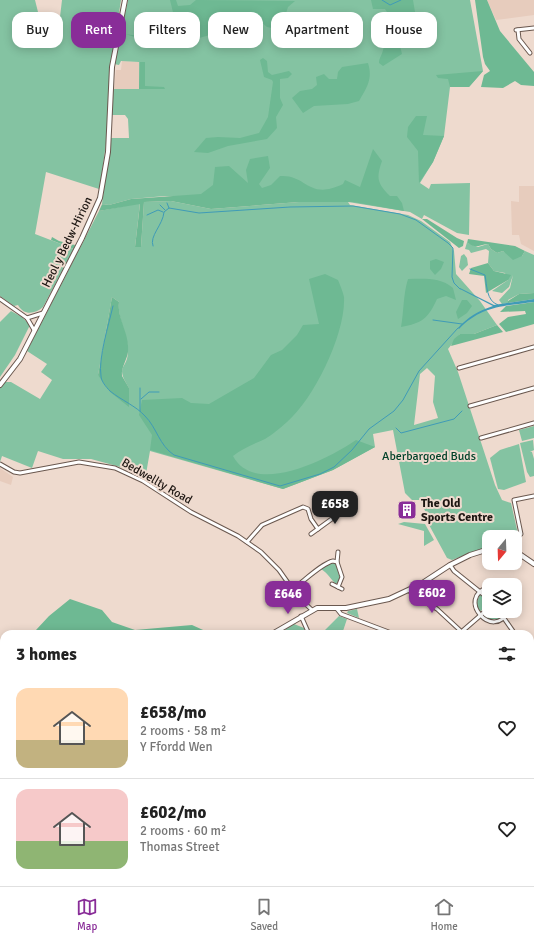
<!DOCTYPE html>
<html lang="en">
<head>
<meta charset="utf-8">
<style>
	:root { --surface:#fff; --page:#f2f2f2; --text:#222; --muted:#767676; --line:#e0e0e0; --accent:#892d98 }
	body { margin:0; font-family:Signika,sans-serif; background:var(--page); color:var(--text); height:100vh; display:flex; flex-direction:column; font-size:15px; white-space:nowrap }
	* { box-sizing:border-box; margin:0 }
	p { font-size:13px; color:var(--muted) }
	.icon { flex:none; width:22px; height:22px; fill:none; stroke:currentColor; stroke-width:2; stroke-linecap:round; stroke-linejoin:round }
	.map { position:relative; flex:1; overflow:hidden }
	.panel { position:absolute; left:0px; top:630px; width:534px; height:256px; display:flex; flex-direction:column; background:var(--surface); border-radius:12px 12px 0 0; box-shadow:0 2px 10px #0003 }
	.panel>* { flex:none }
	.hud { position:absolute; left:12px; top:12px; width:510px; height:36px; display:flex; gap:8px }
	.needle { width:26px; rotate:199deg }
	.fabs { position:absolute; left:482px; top:530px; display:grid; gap:8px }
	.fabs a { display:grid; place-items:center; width:40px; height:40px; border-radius:8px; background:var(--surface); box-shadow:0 2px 10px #0003; font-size:20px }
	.price { position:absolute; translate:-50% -34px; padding:0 9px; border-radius:8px; background:var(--accent); color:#fff; font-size:13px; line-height:26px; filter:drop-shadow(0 1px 2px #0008) }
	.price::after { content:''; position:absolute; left:50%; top:24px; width:12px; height:9px; margin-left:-6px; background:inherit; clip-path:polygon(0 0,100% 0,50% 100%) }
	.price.on { background:#222; color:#fff }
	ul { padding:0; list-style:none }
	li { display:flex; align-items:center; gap:12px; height:100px; padding:0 16px }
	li+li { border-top:1px solid var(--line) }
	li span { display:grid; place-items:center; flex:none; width:112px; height:80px; border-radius:12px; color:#555 }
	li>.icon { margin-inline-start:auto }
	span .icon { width:48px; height:48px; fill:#fffc; stroke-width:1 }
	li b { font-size:17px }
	h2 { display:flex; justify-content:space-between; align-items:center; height:48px; padding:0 16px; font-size:17px }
	.pill { padding:0 14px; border-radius:12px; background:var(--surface); box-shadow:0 2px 10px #0003; font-size:14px; line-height:36px }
	.pill.on { background:var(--accent); color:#fff }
	.tabs { display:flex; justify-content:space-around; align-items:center; height:56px; border-top:1px solid var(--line); background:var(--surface); font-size:11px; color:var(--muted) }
	.tabs a { display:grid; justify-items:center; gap:2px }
	.tabs .on { color:var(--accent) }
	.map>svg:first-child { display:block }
	.built { fill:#e7ccbd }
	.green { fill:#84c3a2; fill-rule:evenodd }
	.forest { fill:#6eb993 }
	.water { fill:#3f9bb7 }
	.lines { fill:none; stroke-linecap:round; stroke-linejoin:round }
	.stream { stroke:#3f9bb7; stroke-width:1 }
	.street-casing { stroke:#6a584f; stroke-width:5 }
	.secondary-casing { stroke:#6a584f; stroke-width:6 }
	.primary-casing { stroke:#fff; stroke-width:6 }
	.street { stroke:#fff; stroke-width:3 }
	.secondary { stroke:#fff; stroke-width:4 }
	.primary { stroke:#e4c4a4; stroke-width:4.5 }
	.labels { text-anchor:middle; stroke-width:4; stroke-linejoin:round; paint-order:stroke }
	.street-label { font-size:12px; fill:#1c1511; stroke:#eedace }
	.park-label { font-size:12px; fill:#004229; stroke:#eedace }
	.poi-label { font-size:12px; font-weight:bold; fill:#1c1511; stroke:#eedace; text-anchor:start }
</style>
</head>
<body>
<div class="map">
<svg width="534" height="886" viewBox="0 0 534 886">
	<rect width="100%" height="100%" fill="#eedace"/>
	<g class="built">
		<polygon points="487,0 534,0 534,15 496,20"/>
		<polygon points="122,61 140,62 139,89 114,89 116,70 121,70"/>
		<polygon points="519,186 534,186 534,251 521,244 519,235 512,235 511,201 519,202"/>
		<polygon points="0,468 13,477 11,485 0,481"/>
	</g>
	<g class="green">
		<path d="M0,0H35L40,20L58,34L62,0H121L110,71L108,129L100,187L99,189L46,172L35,234L74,249L43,307C35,314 24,316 18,305L14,306L0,296Z"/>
		<path d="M128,0H470L483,71L469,87H450L444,136L433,162L420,183L429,189L431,184L470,183L469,235L457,233L424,215L422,219L410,212L348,202L350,205L408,215L421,221L450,242L454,251L456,274L480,301L497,325L474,334H460L448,349L458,372L495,485L502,500L511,503L518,534L515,537H489V546L452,560L447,558L428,523L427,515L420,500H412L405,493L393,430L373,434L375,447L333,470L283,489L150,451L146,474L91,459H63L38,451L32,468L2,456L0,462V387L5,382H11L40,399L52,380L41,372L47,364L27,351L99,211L140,203L135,247H141L144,202L171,201L211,209L299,202H341L165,196L131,199L109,205L102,204L111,138H129L128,119L125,115H112L113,89H139V62L121,61L119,65L114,64ZM112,297L119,302C117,319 128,334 128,351C128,370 114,364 129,388L98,375ZM427,368L435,376L433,402L438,418L414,425L420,374Z"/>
		<polygon points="468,239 468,243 478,247 488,244 491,249 497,253 503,251 509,255 522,256 525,251 534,255 534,293 519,294 508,300 508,303 502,304 499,300 510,288 513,275 509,287 502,293 492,291 508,280 505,273 494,271 488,263 489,251 486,249 471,253 469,250 465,249"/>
		<polygon points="464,254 467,258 468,265 462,271 459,267 461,256"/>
		<polygon points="11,311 22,317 30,325 15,355 0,377 0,322"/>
		<polygon points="534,426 534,438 522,441 519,430"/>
		<polygon points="533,440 534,450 530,452 532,452 534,459 534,476 530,477 527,472 520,443"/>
		<polygon points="519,444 526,482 504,490 498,489 490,458 500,450"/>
		<polygon points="404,522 425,524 434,540 424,546 424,531 398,524"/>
		<path d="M334,563L336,564L340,579L336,584C331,580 328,573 321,569L327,564Z"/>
		<polygon points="480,594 489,603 488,606 479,612 476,604"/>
		<polygon points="357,609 359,618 347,613 348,611"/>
		<polygon points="489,610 496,611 501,617 499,619 487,619 483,616"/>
		<polygon points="339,616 347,619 342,634 329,632 327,634 314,634 324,631"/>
		<polygon points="294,624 304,628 306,634 278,634"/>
		<polygon points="4,805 4,882 324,882 330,886 0,886 0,807"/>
	</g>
	<g class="forest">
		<path d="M170,0H176L178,6L190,5L196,0L295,1L288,7L284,20L276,23L272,28L267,27L259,20L258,37L255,42L248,22C218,31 181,49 150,42C140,40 133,35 123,34L162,38L179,37Z"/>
		<polygon points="371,0 413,0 421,48 418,48 409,30 403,32 399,28 403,22 400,15 392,20 385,9 373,9"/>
		<polygon points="475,0 487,0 500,31 534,72 534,86 521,85 515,81 503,88 481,87 484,75 490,71 485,64 483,57"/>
		<path d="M389,26L391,42L400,46L402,54L383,66L379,63C379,58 382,55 383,50C386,42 385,34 389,26Z"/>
		<polygon points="263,58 267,61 268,72 272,75 289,71 292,74 288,78 280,79 280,98 283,105 276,117 277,128 267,139 228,146 208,153 194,152 206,138 218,137 240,138 259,133 268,117 273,82 272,80 264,77 260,60"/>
		<polygon points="140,62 145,62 145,86 164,87 165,89 139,89"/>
		<path d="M368,63C373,79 367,87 359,101L348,104L314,106L303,113L292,98L300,91L312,89L317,85L316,77L324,74L329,79H337L338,72L342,67Z"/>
		<polygon points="483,71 469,87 450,87 448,79 438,78 436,75"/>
		<polygon points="416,116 427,116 423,135 444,136 433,162 419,183 418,151 407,137 408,127"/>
		<path d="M373,149L382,161C376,178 377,183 390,196H397L402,203L404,211L353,202H299L211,209L171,201L144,202L141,247H135L140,204L99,211L103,202L102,204L109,205L131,199L201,194L213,185L215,167L229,166L248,183L246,170L250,159L268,156L270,168L259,184L262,188L271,185L280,176C307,174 308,201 343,184L345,180L360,187Z"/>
		<polygon points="422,219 427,219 457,238 464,241 463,246 459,248"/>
		<polygon points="52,237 59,241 75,245 74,249 51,240"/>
		<path d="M468,239L515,246L525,251L522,256L513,260L503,251L497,253L491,249L488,244C479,245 476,249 468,243Z"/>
		<polygon points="436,259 444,262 441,269 435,275 430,269 430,261"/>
		<polygon points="488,263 494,271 511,275 508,280 486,293 484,276 469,274 471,268"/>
		<path d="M325,274L338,280C340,285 343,292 344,297C346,333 314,399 287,422C280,428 272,435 265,439C254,444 243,448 233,456C255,497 328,459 356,440L375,447L333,470L283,489L150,450L152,435L139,415L142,400L182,398L191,403L209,404L254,378L271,355L282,350L297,335L303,325L319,324L309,279Z"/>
		<path d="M408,279C424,279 440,277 453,288L456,300L446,296L437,299C428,319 422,323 401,327C404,311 403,295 408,279Z"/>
		<polygon points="534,293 534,299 508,303 508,301 519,294"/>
		<path d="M112,297L119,302C117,319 130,334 128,352C127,360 121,367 122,376L129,388V407L110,392L98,375Z"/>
		<polygon points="462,300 467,300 472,306 467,313 458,319 456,312"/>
		<polygon points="534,302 534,324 506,332 499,324 508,317 526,314 525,311 500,312 506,306"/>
		<polygon points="497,325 503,332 451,346 454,339 460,334 474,334"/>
		<polygon points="70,599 102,610 112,622 135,630 192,625 212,634 24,634 25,632 36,630 49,616"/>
		<polygon points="534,756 534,777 530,778 530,759"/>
		<polygon points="534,867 534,886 501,886 508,882 530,882 530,870"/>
	</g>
	<path class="water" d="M460,288L494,305L534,299V302C504,306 481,306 459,329L458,328C468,317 478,311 493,306L460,289Z"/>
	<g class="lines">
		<g class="stream">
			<polyline points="382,0 390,5 401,0"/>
			<polyline points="167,203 169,208"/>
			<polyline points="160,205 165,210"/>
			<polyline points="147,215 158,210 163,212"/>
			<path d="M153,246C149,236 163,225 164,212L169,208L199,213L290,207L353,206L400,214L416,220L448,243L453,248L452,277L454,283L460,289"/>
			<path d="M470,269L485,275C487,285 486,301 498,305"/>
			<path d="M113,306C109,324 98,358 101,376C101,381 106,387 110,391C121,400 136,406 145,416C157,428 159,445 174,455L280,486L320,474L334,467L352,450L369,429L394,411L403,400L419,371L458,328"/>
			<polyline points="433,320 462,324"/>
			<polyline points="140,388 140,411"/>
			<polyline points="141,399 149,392 159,392"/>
			<polyline points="396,428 401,433 454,419 462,411"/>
		</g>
		<defs>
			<g id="street">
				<polyline points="516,30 534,28"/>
				<polyline points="518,30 519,39 530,53"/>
				<polyline points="0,299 27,318 34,330"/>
				<polyline points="27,318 43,313"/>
				<polyline points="459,368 534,347"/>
				<polyline points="470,406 534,388"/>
				<polyline points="481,438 534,423"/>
				<polyline points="0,464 14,472 20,473 79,462 115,468 143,481 191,512 238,536 261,552 279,570 298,597 312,610"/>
				<polyline points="311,534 351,505"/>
				<polyline points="515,539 521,534 514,500 534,496"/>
				<polyline points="247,542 262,525 303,507 308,509 311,519 318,529"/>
				<polyline points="337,562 338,552"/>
				<polyline points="450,565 454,571 489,599"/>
				<polyline points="332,584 342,589"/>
				<path d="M489,587C454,598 494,642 508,611"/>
				<path d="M293,589C303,582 322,563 333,561L337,562L342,577L338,587"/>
				<polyline points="409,590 412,594 437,609 464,634"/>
				<polyline points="337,609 341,614 394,634"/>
				<polyline points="499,611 515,634"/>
				<polyline points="301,616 309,634"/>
				<polyline points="459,634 489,608"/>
				<polyline points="530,661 534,670"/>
				<polyline points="530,755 534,753"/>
				<polyline points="365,886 372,882"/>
			</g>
			<g id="secondary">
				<polyline points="0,385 20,359 82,238 100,198 108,152 112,67 125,0"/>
				<polyline points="515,551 534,564"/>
				<polyline points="272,634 317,608 346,608 389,599 421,584 450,565 470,555 489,549"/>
				<polyline points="0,803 4,800"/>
			</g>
			<g id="primary">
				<polyline points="530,827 534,825"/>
				<polyline points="440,886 445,882"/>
			</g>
		</defs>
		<use href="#street" class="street-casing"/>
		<use href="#secondary" class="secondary-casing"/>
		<use href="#primary" class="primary-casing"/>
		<use href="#street" class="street"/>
		<use href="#secondary" class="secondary"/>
		<use href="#primary" class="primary"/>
	</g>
	<defs>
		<symbol id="building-square" viewBox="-11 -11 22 22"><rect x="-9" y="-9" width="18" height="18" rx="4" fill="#892d98" stroke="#eedace"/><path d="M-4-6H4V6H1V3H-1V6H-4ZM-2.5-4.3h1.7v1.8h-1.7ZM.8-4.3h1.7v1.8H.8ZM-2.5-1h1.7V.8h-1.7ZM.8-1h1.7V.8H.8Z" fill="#fff"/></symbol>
	</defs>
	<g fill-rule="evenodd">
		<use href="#building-square" x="396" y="499" width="22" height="22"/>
	</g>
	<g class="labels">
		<g class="street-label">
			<text transform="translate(67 242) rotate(-64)" y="4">Heol y Bedw-Hirion</text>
			<text transform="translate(157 481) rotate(30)" y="4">Bedwellty Road</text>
		</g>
		<g class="park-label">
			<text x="429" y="460">Aberbargoed Buds</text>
		</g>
		<g class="poi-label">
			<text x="421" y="507">The Old<tspan x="421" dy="14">Sports Centre</tspan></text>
		</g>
	</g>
</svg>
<div class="fabs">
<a><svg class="needle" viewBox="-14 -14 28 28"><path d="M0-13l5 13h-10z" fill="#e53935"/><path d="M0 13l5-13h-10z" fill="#767676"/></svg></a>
<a><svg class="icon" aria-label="layers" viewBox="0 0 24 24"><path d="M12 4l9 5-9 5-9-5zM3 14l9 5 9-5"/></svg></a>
</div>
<b class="price on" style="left:335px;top:525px">£658</b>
<b class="price" style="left:432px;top:614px">£602</b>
<b class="price" style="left:288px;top:615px">£646</b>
<div class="hud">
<a class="pill">Buy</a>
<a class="pill on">Rent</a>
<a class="pill">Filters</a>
<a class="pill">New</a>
<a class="pill">Apartment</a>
<a class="pill">House</a>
</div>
<section class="panel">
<h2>3 homes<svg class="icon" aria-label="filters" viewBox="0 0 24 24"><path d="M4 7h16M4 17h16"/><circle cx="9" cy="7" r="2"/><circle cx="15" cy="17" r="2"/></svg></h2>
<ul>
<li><span style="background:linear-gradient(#ffd9b3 65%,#c2b280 0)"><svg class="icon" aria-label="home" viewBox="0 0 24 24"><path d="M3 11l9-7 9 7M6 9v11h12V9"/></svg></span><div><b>£658/mo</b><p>2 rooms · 58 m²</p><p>Y Ffordd Wen</p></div><svg class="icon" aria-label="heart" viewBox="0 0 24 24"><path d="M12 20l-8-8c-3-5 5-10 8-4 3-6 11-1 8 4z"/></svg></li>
<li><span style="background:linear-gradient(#f6c9c9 65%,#8fb573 0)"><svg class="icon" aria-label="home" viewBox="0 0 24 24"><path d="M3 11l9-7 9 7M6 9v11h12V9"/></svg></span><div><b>£602/mo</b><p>2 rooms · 60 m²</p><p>Thomas Street</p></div><svg class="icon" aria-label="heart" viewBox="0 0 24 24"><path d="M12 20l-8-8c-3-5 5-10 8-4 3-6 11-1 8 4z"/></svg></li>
</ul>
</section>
</div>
<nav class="tabs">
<a class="on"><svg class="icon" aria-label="map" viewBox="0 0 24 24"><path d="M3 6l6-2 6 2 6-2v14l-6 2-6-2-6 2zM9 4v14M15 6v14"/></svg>Map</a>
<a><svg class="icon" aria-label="saved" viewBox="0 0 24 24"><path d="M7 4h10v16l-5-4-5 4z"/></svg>Saved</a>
<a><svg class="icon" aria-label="home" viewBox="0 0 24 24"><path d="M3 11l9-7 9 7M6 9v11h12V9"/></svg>Home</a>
</nav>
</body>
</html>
